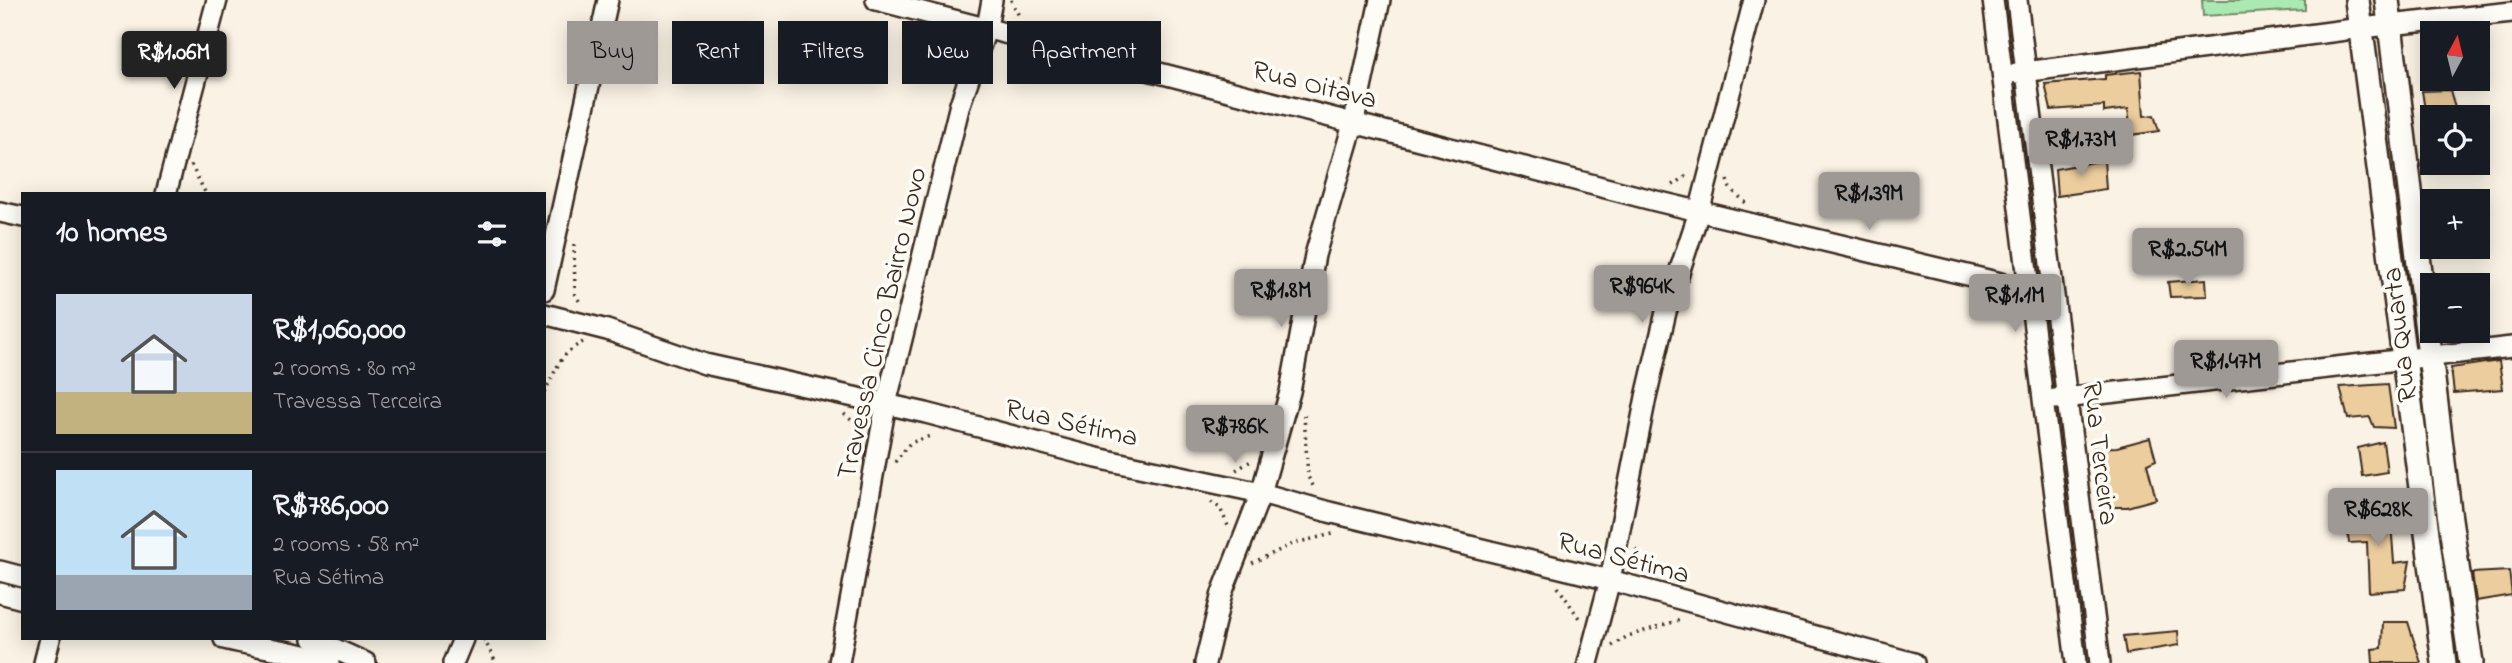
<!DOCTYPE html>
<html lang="en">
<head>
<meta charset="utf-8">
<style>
	:root { --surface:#171b24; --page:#242831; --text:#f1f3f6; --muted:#9ea1a6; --line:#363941; --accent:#9f9995 }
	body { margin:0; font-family:"Indie Flower",sans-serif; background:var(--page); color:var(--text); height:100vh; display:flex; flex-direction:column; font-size:26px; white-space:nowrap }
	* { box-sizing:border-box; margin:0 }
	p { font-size:23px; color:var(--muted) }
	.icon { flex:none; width:38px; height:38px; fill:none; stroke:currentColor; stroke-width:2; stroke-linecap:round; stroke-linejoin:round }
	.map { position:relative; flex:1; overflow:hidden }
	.sheet { position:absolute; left:21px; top:192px; width:525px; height:448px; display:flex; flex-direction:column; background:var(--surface); border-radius:0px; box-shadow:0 4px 18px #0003 }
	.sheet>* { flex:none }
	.banner { position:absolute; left:567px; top:21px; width:665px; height:63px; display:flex; gap:14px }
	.needle { width:46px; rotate:7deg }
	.buttons { position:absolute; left:2420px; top:21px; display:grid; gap:14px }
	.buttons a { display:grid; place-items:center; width:70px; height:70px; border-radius:0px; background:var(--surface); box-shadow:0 4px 18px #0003; font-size:35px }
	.price { position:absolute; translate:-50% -60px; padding:0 16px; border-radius:7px; background:var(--accent); color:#111; font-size:23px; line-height:46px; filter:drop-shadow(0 2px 4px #0008) }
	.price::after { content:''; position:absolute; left:50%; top:42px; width:21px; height:16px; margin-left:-10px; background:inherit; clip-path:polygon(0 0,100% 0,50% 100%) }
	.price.active { background:#222; color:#fff }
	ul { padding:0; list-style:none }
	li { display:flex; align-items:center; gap:21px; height:175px; padding:0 35px }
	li+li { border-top:2px solid var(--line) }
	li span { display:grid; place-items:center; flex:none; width:196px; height:140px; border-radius:0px; color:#555 }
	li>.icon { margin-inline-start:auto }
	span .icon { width:84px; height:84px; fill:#fffc; stroke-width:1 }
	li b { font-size:30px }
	h2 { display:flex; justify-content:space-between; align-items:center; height:84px; padding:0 35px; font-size:30px }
	.pill { padding:0 24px; border-radius:0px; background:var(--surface); box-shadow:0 4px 18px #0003; font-size:24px; line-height:63px }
	.pill.active { background:var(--accent); color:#111 }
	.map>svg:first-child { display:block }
	.green { fill:#aae9b1; stroke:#728a68; stroke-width:2 }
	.building { fill:#eccd9e; stroke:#3b2a1e; stroke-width:2 }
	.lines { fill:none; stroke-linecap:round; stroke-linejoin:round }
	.minor-casing { stroke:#3b2a1e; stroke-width:24 }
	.tertiary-casing { stroke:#3b2a1e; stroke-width:28 }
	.path { stroke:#3b2a1e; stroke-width:3.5; stroke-dasharray:2 5; stroke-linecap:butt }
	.minor { stroke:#fdfcf7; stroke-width:19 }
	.tertiary { stroke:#fdfcf7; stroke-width:23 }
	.labels { text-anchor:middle; stroke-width:7; stroke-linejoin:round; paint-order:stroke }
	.street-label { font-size:28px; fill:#3b2a1e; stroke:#fdfcf7 }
</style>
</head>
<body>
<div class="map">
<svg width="2512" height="663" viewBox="0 0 2512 663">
	<rect width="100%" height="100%" fill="#faf3e5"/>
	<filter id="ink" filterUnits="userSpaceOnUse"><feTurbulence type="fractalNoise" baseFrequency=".0143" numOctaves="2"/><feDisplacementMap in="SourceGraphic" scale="14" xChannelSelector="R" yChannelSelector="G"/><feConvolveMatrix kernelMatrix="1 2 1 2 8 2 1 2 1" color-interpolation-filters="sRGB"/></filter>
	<g filter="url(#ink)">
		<polygon class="green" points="2202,0 2305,0 2305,10 2203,16"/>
		<g class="building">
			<polygon points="2141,71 2144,116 2154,115 2159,131 2131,135 2128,109 2104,112 2104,106 2051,110 2045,84 2105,79 2105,75"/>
			<polygon points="2450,90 2455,108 2425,110 2422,91"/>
			<polygon points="2104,160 2106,189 2057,196 2055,169"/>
			<polygon points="2206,279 2207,296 2170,297 2168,282"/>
			<polygon points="2499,361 2503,389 2454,393 2451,368"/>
			<polygon points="2388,384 2394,428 2374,427 2370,417 2348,419 2340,387"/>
			<polygon points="2150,438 2156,460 2147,464 2156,499 2127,507 2105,507 2094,448 2117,447"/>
			<polygon points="2383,442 2387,472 2362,476 2358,448"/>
			<polygon points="2390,508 2394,563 2410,561 2405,589 2369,592 2367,542 2349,543 2345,510"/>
			<polygon points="2509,571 2512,595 2476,601 2472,573"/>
			<polygon points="2383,622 2408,622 2421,663 2373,663 2372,649 2382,648"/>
			<polygon points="2178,631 2179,645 2126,654 2123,636"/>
		</g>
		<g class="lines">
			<defs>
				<g id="minor">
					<polyline points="876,0 1656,201 2030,290"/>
					<polyline points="1993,0 2076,663"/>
					<polyline points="2017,0 2100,663"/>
					<polyline points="2016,73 2361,28 2512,12"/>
					<polyline points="166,194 217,0"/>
					<polyline points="0,212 23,217"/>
					<polyline points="544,290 608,0"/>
					<polyline points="544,314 607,330 705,364 926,413 1097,458 1261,493 1329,512 1610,580 1914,663"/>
					<polyline points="2055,399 2512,347"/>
					<polyline points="0,571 23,577"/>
					<polyline points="0,593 23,599"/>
					<path d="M224,639C259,648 296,650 329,663"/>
					<polyline points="313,639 366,663"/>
					<polyline points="44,663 50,639"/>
					<polyline points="453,663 463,639"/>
					<polyline points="839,663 886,404 960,104 987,27 992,0"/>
					<polyline points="1205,663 1222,593 1261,493 1290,392 1315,255 1354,121 1380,0"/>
					<polyline points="1588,663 1610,580 1646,397 1666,312 1699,212 1754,0"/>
				</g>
				<g id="tertiary">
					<polyline points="2357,0 2444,663"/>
					<polyline points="2387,0 2449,512 2471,663"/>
				</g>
			</defs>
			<use href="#minor" class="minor-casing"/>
			<use href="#tertiary" class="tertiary-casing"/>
			<g class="path">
				<polyline points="1011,0 1020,18"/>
				<polyline points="1317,94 1337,85 1344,79"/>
				<polyline points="191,165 206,194"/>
				<polyline points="1727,180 1730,188 1746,203"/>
				<polyline points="1673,185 1690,174"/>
				<polyline points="574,244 575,294 581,304"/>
				<path d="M544,392C558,369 557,356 583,342"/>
				<polyline points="844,414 862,429"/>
				<polyline points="1304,415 1308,477 1315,489"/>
				<polyline points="895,462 910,443 933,435"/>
				<polyline points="1236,470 1251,461"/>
				<polyline points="1211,502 1220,508 1228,526"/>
				<polyline points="1636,549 1646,570"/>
				<polyline points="1252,563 1295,543 1337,533"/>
				<polyline points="1558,587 1581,621"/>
				<polyline points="484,639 496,663"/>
				<polyline points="1612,646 1628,636 1683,619"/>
			</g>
			<use href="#minor" class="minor"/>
			<use href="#tertiary" class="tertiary"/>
		</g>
	</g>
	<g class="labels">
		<g class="street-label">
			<text transform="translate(1315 83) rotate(14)" y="10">Rua Oitava</text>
			<text transform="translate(880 323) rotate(-77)" y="10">Travessa Cinco Bairro Novo</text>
			<text transform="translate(2398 335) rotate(-97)" y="10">Rua Quarta</text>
			<text transform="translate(1072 421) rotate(13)" y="10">Rua Sétima</text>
			<text transform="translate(2102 453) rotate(83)" y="10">Rua Terceira</text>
			<text transform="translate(1624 556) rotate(15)" y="10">Rua Sétima</text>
		</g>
	</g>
</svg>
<div class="buttons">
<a><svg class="needle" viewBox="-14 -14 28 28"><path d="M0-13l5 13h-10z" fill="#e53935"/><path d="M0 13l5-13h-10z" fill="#9ea1a6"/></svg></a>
<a><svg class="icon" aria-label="locate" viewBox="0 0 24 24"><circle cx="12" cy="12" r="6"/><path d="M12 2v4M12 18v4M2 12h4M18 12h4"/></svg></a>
<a>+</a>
<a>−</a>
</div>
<b class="price active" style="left:174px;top:91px">R$1.06M</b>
<b class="price" style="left:2081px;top:178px">R$1.73M</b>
<b class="price" style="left:1869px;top:232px">R$1.39M</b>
<b class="price" style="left:2188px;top:288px">R$2.54M</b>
<b class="price" style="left:1642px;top:325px">R$964K</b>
<b class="price" style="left:1281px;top:329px">R$1.8M</b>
<b class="price" style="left:2015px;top:334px">R$1.1M</b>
<b class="price" style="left:2226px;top:400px">R$1.47M</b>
<b class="price" style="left:1235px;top:465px">R$786K</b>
<b class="price" style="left:2378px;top:548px">R$628K</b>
<div class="banner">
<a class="pill active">Buy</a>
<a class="pill">Rent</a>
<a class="pill">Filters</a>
<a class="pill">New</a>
<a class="pill">Apartment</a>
</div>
<section class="sheet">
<h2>10 homes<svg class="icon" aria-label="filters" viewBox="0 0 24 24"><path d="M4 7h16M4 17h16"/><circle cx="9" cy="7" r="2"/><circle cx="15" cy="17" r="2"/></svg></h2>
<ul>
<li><span style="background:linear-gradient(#c9d6e8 70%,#c2b280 0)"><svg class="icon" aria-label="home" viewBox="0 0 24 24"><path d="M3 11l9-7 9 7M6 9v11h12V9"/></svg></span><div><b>R$1,060,000</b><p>2 rooms · 80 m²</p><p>Travessa Terceira</p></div></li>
<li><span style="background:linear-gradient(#bfe0f5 75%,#9aa5b1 0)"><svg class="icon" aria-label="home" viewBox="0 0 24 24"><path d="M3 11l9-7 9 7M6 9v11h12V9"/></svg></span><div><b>R$786,000</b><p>2 rooms · 58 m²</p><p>Rua Sétima</p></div></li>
</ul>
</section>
</div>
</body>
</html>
